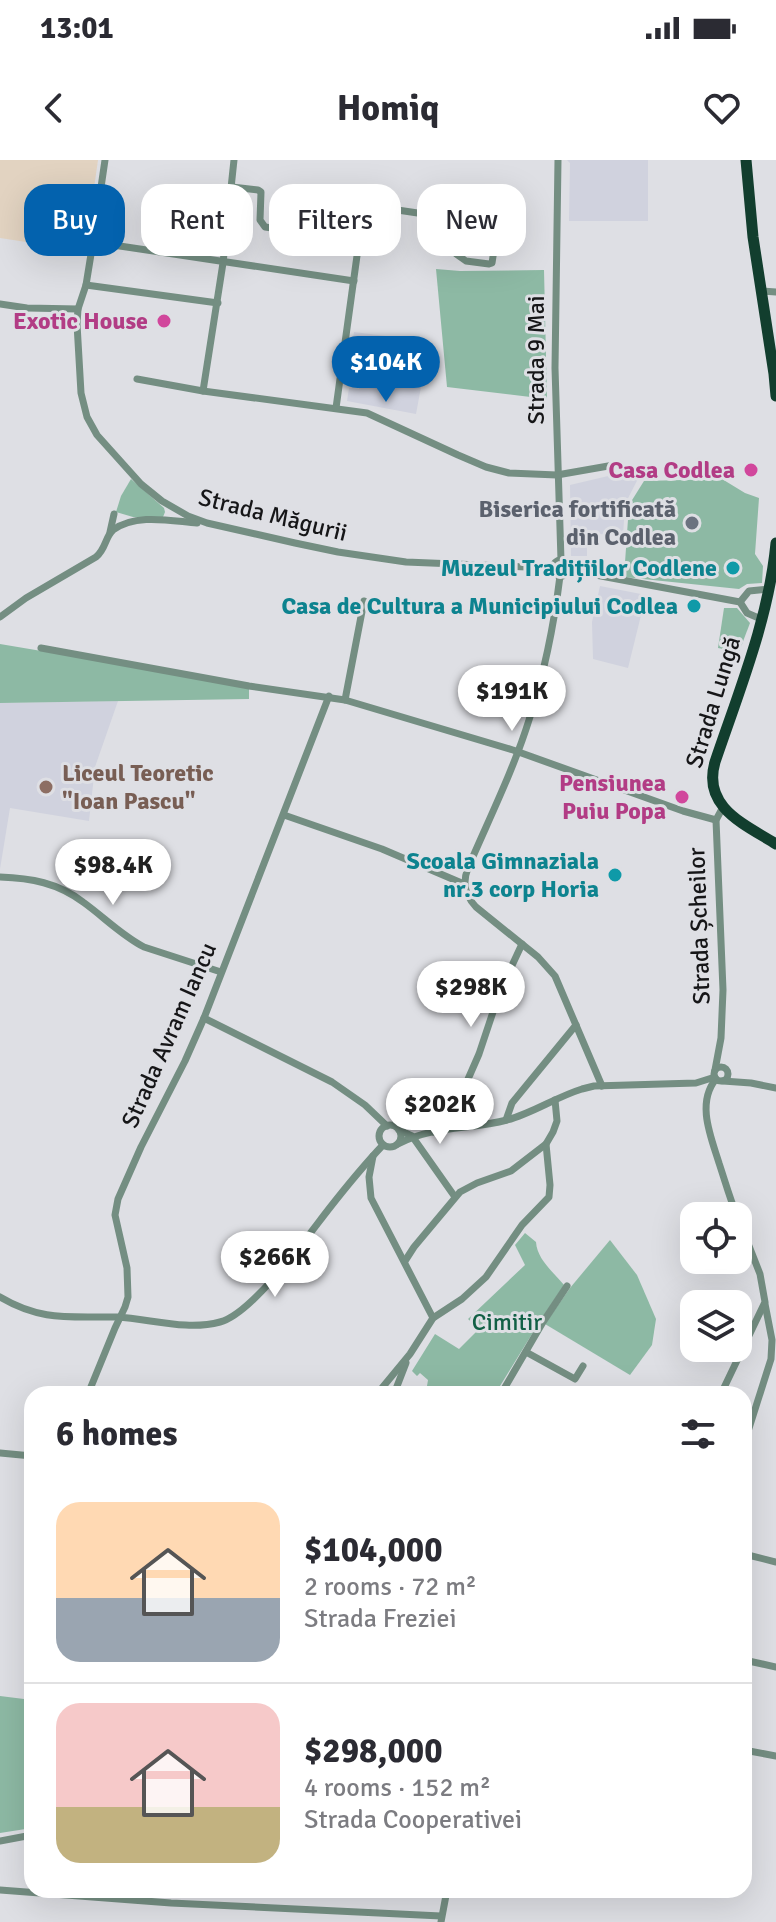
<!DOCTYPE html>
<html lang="en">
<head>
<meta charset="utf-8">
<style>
	:root { --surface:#fff; --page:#f2f2f3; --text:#2b2b33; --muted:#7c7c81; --line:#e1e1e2; --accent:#0362ae }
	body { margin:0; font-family:Signika,sans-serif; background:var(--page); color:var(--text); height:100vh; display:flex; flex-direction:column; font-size:30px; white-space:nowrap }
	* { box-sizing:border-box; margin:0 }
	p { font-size:26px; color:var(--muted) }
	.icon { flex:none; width:44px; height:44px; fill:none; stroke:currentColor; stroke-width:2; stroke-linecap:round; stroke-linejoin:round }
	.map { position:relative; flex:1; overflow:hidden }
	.side { position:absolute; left:24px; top:1226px; width:728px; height:512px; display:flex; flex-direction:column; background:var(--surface); border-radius:24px; box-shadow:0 8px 32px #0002 }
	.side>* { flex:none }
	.top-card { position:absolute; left:24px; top:24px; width:728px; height:72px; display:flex; gap:16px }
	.controls { position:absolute; left:680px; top:1042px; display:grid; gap:16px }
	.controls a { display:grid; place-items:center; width:72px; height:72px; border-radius:16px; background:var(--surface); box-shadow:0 8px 32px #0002; font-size:40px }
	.price { position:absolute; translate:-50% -68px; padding:0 18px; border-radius:28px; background:#fff; color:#222; font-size:26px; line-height:52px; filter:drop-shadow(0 2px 4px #0008) }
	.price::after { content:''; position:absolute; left:50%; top:48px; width:24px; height:18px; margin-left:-12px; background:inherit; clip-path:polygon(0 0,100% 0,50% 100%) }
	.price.current { background:var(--accent); color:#fff }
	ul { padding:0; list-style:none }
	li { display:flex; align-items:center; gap:24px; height:200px; padding:0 32px }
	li+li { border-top:2px solid var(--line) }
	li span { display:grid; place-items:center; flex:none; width:224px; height:160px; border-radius:24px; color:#555 }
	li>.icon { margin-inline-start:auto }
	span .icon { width:96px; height:96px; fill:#fffc; stroke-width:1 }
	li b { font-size:34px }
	h2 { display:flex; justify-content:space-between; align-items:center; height:96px; padding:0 32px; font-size:34px }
	.tag { padding:0 28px; border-radius:24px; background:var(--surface); box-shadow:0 8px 32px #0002; font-size:28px; line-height:72px }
	.tag.current { background:var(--accent); color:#fff }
	.status { display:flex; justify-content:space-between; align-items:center; height:56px; padding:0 40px; background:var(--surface); direction:ltr }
	.status svg { height:22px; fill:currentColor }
	header { display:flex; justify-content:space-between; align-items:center; height:104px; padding:0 32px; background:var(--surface); font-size:36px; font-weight:800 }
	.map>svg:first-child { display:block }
	.industrial { fill:#e2d3c1 }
	.built { fill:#d0d2de }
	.green { fill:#8db9a4 }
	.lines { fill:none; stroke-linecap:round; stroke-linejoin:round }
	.minor { stroke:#748e82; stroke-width:7 }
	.trunk { stroke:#123e2e; stroke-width:11 }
	.hotel-dot { fill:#d1479c; stroke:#dedfe4; stroke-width:3 }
	.worship-dot { fill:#6b7280; stroke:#dedfe4; stroke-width:3 }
	.culture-dot { fill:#0f9aa8; stroke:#dedfe4; stroke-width:3 }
	.education-dot { fill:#8d6e63; stroke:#dedfe4; stroke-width:3 }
	.labels { text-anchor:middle; stroke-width:6; stroke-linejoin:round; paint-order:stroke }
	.hotel-label { font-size:24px; font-weight:bold; fill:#b23c85; stroke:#dedfe4; text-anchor:end }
	.street-label { font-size:24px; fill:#161618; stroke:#dedfe4 }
	.worship-label { font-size:24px; font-weight:bold; fill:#5b616d; stroke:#dedfe4; text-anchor:end }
	.culture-label { font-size:24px; font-weight:bold; fill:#0d838f; stroke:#dedfe4; text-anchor:end }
	.education-label { font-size:24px; font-weight:bold; fill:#785e54; stroke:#dedfe4; text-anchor:start }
	.park-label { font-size:24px; fill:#126045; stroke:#dedfe4 }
</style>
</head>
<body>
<div class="status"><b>13:01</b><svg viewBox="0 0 49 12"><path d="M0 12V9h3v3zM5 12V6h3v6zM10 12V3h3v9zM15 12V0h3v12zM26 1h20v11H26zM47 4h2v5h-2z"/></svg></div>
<header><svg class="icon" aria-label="back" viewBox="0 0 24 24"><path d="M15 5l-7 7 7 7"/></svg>Homiq<svg class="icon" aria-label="heart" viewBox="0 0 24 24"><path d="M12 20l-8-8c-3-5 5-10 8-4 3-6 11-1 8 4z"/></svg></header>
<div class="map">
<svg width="776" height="1762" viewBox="0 0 776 1762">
	<rect width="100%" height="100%" fill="#dedfe4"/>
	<polygon class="industrial" points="0,0 98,0 85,91 0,78"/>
	<g class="built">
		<polygon points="567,0 648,0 648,61 569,61 570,3"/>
		<polygon points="354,172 409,179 414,225 421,227 416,254 347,241 349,228 359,229 361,213 348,211"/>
		<polygon points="638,309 641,313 625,344 623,376 587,373 587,396 571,396 570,325"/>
		<polygon points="600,426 646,435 628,508 593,499 592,462"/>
		<polygon points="118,541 95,607 89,661 10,648 0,709 0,543"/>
	</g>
	<g class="green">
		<polygon points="436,109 460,111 544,110 547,239 447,227"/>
		<polygon points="131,319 164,348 165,352 163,357 133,357 116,352 121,336"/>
		<polygon points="722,319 745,333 759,338 755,394 763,406 762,423 747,424 739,429 624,417 629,345 644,321"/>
		<polygon points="724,448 737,448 750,463 739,492 718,488"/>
		<polygon points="0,484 249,526 249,539 0,543"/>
		<path d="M525,1073L536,1082C537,1099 553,1112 564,1125L540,1161L495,1234H436L427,1226L428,1220L420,1213L417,1216L412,1211L435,1174L459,1189L479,1169L468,1159L525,1105L515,1085Z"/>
		<polygon points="610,1080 637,1115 656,1159 652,1185 630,1215 545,1164 570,1128"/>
		<polygon points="0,1536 32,1540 32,1668 0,1673"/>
	</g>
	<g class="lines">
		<g class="minor">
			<polyline points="105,0 93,82 86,125 78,149 77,164 81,233 87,257 97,275 141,324 162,341 188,356 207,363 295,383 338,392 406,402 553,408"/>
			<polyline points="558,0 555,208 561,400"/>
			<polyline points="232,27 258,30 261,32 260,60 265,67 321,75 329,71 333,45 337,41 458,59 460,62 456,94 466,101 489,104 492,103 501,44 518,45"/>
			<polyline points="93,82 354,121"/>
			<polyline points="86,125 218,143"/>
			<polyline points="762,131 776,132"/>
			<polyline points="0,144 27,148 78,149"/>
			<polyline points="137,219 203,231 367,253 458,295 486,307 509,313 557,315 614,305"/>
			<polyline points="203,231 223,103 234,0"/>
			<polyline points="336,248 364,45"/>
			<polyline points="110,372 114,354"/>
			<circle cx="561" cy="408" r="8"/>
			<polyline points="569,410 740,442 747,453 761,459"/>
			<path d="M560,416C554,465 544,514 529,560C513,611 489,659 468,708C462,723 465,735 476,747L538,797L555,816L602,926"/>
			<polyline points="740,442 749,431 770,429"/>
			<path d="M0,457L26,438L96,397C106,389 105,377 113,370C136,353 171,361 197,363"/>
			<polyline points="41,488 249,526 345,540 513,590 683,651 716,660"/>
			<polyline points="345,540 364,441"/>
			<polyline points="284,655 382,689 464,724"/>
			<path d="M0,717C31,718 58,723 83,742C104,757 121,775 144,787L221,812"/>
			<polyline points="204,858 332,922 365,945 387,966"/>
			<circle cx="721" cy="914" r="7"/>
			<polyline points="715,910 721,878 723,830 716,660 723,647"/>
			<path d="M716,919C696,943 711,977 719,1003C725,1021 730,1039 737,1056"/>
			<polyline points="723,921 751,923 776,928"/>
			<polyline points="506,960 512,943 576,865"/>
			<circle cx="390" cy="976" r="11"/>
			<polyline points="460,966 465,926 479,894 500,831 522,784"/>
			<polyline points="399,970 412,976 455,1037"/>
			<polyline points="433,972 464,928"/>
			<path d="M398,984C434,965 470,970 507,960C533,953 556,937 582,929L594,926L696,923L715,917"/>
			<polyline points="373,996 369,1017 371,1038 433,1158"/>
			<polyline points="405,1101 414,1087 460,1032 477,1023 511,1011 546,984"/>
			<path d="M0,1137C42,1162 71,1156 117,1157C151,1159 187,1171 220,1162C252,1154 307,1077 328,1050C346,1027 364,1005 383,985"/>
			<polyline points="526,1192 575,1219 583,1206"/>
			<polyline points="88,1234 115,1168 125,1147 128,1137 127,1108 115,1055 118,1039 141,987 185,901 204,858 329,536"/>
			<polyline points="377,1234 410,1194 433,1158 462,1139 486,1117 522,1065 549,1037 550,1025 546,984 553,972 557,961 555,940"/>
			<polyline points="394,1234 406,1203"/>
			<polyline points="501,1234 543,1162 567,1126"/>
			<polyline points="721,1234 765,1142 760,1114 738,1058"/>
			<polyline points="744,1284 771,1199 772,1180 765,1144"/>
			<polyline points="0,1293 32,1296"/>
			<polyline points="744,1394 776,1402"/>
			<polyline points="744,1500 776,1507"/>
			<polyline points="744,1590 776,1596"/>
			<polyline points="0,1681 32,1675"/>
			<polyline points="0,1730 171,1743 441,1756"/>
			<polyline points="441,1762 447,1730"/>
		</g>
		<g class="trunk">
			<polyline points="746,0 753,77 774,214 776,236"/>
			<path d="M776,383C769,458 739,531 715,602C702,647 744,664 776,684"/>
		</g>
	</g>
	<g class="hotel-dot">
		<circle cx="164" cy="161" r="8"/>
		<circle cx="751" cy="310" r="8"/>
		<circle cx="682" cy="637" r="8"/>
	</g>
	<circle class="worship-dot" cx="692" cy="363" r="8"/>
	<g class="culture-dot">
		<circle cx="733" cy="408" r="8"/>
		<circle cx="694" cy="446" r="8"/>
		<circle cx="615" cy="715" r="8"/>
	</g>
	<circle class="education-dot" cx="46" cy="627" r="8"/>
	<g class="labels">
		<g class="hotel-label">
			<text x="148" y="169">Exotic House</text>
			<text x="735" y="318">Casa Codlea</text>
			<text x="666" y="631">Pensiunea<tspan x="666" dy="28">Puiu Popa</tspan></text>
		</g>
		<g class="street-label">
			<text transform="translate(536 200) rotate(-90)" y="8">Strada 9 Mai</text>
			<text transform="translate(273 355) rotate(14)" y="8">Strada Măgurii</text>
			<text transform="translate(713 542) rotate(-73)" y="8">Strada Lungă</text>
			<text transform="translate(699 766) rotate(-92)" y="8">Strada Șcheilor</text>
			<text transform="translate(169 875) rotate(-66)" y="8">Strada Avram Iancu</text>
		</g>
		<g class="worship-label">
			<text x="676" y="357">Biserica fortificată<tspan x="676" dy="28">din Codlea</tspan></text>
		</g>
		<g class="culture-label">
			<text x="717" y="416">Muzeul Tradițiilor Codlene</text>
			<text x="678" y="454">Casa de Cultura a Municipiului Codlea</text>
			<text x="599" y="709">Scoala Gimnaziala<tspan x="599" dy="28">nr.3 corp Horia</tspan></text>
		</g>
		<g class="education-label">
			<text x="62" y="621">Liceul Teoretic<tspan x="62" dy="28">"Ioan Pascu"</tspan></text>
		</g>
		<g class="park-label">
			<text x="507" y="1170">Cimitir</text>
		</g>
	</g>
</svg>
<div class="controls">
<a><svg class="icon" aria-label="locate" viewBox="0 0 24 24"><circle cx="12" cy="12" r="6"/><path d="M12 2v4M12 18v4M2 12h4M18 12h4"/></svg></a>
<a><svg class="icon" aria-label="layers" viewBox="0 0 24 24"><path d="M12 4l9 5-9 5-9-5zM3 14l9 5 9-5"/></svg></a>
</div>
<b class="price current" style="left:386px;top:244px">$104K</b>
<b class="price" style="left:512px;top:573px">$191K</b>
<b class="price" style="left:113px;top:747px">$98.4K</b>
<b class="price" style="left:471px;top:869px">$298K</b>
<b class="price" style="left:440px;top:986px">$202K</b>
<b class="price" style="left:275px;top:1139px">$266K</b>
<div class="top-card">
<a class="tag current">Buy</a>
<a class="tag">Rent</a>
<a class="tag">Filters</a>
<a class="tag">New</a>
</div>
<section class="side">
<h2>6 homes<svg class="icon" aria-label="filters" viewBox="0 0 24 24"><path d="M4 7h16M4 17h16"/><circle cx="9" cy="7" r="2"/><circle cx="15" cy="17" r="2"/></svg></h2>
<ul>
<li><span style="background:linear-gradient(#ffd9b3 60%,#9aa5b1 0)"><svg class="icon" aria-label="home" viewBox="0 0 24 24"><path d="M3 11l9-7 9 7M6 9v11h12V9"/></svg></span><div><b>$104,000</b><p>2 rooms · 72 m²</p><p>Strada Freziei</p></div></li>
<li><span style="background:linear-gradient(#f6c9c9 65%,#c2b280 0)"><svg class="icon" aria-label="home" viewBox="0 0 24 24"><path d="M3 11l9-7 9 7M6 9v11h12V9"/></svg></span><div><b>$298,000</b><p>4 rooms · 152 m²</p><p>Strada Cooperativei</p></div></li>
</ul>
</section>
</div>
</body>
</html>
